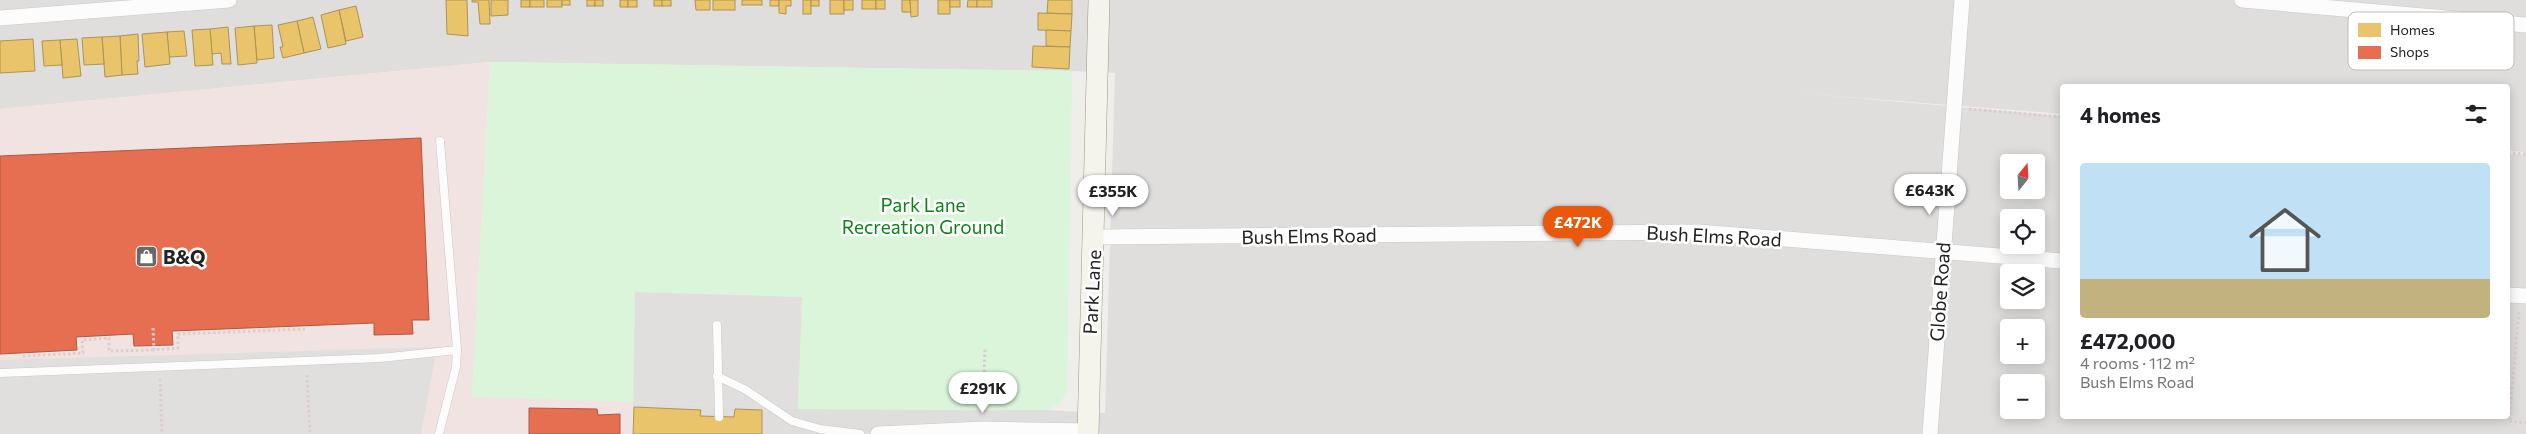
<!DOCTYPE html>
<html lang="en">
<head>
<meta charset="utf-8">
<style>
	:root { --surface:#fff; --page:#f2f2f2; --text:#202124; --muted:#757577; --accent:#ea580c }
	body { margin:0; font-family:Commissioner,sans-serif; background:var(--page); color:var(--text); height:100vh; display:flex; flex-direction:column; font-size:19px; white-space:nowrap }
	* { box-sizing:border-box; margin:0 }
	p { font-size:16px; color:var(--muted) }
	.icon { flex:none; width:28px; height:28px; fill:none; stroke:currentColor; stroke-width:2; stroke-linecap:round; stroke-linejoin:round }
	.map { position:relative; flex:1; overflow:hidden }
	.drawer { position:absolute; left:2060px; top:84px; width:450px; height:335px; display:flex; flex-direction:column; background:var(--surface); border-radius:5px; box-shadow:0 2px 12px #0003 }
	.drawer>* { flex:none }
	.needle { width:32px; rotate:18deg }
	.buttons { position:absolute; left:2000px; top:154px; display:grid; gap:10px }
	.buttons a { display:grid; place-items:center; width:45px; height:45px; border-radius:5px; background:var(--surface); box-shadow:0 2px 12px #0003; font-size:25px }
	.price { position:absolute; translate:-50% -42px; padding:0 11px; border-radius:18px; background:#fff; color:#222; font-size:16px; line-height:32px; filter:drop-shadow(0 1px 2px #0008) }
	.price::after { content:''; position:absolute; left:50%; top:30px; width:15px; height:11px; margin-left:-8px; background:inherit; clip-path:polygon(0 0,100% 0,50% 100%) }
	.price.on { background:var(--accent); color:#fff }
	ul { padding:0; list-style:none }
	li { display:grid; align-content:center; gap:10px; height:265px; padding:0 20px }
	li span { display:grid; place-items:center; height:155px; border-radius:5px; color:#555 }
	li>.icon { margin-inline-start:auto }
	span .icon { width:90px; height:90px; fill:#fffc; stroke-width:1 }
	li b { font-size:21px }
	h2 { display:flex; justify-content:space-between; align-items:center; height:60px; padding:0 20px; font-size:21px }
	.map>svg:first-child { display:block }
	.residential { fill:#dfdedc; fill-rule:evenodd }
	.commercial { fill:#f1e3e1 }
	.park { fill:#daf5da }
	.parking { fill:#e0dfde }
	.homes { fill:#e9c46a; stroke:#ad9354 }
	.shops { fill:#e76f51; stroke:#ac5843 }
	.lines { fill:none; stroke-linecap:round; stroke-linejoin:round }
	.lane-casing { stroke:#c9c8c7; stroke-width:9 }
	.street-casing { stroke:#c9c8c7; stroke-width:16 }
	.secondary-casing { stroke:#999a82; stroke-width:22 }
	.path { stroke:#dccecd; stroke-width:3; stroke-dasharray:2.5 2.5; stroke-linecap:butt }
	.lane { stroke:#fdfcfc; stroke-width:8 }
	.street { stroke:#fdfcfc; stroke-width:15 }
	.secondary { stroke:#f4f4ed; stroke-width:21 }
	.labels { text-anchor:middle; stroke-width:5; stroke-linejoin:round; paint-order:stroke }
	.park-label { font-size:19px; fill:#0c8416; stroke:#fff }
	.street-label { font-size:19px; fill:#222; stroke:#fff }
	.poi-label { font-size:19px; font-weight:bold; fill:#222; stroke:#fff; text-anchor:start }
	.key { fill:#fff; stroke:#bdbdbd; stroke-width:1 }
	.key-label { font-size:14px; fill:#222 }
</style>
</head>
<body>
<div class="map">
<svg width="2526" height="434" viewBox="0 0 2526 434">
	<rect width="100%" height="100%" fill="#f0eeeb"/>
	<path class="residential" d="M0,0H2526V152L2508,151V86H2062V114L1797,93L2062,116V416H2508V154L2526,155V434H633V402L798,409L1045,410L1105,413L1115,73L1072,71L490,62L0,109ZM2009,162H2036V190H2009ZM2009,218H2036V245H2009ZM2009,272H2036V300H2009ZM2009,328H2036V355H2009ZM2009,382H2036V410H2009Z"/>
	<polygon class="commercial" points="490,62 472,396 633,402 632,434 0,434 0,109"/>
	<path class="park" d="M490,62L1072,71L1067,391C1061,403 1057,407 1045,410L798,409L802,297L635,292L633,402L472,397Z"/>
	<g class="parking">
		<polygon points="635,292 802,297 798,409 633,402"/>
		<polygon points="437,347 421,434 0,434 0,360"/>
	</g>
	<g class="homes">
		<polygon points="446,0 467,0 468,36 447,34"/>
		<polygon points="472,0 489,0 490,24 480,24 478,2 472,2"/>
		<polygon points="491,0 508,0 508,15 491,16"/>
		<rect x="521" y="0" width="9" height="7"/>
		<rect x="530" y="0" width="14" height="7"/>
		<rect x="547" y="0" width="15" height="7"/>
		<rect x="562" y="0" width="8" height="5"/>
		<rect x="587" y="0" width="8" height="6"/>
		<rect x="595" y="0" width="8" height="6"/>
		<rect x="620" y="0" width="8" height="7"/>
		<rect x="628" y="0" width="9" height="7"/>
		<rect x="654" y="0" width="8" height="6"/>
		<rect x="662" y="0" width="9" height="6"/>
		<polygon points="695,0 710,0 710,10 696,10"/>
		<rect x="713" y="0" width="22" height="10"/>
		<rect x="742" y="0" width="20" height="5"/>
		<rect x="770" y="0" width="9" height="6"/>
		<polygon points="779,0 791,0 791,6 786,6 786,14 779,13"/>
		<rect x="803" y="0" width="8" height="14"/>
		<rect x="811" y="0" width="8" height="6"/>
		<rect x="830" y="0" width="14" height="14"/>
		<rect x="844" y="0" width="9" height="10"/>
		<rect x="862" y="0" width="14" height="9"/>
		<rect x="876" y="0" width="9" height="9"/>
		<polygon points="902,0 910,0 911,12 902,12"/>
		<polygon points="910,0 918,0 918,16 911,17"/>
		<rect x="938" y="0" width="12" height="14"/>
		<rect x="950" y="0" width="10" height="7"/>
		<polygon points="968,0 977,0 977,7 967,7"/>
		<rect x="977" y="0" width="15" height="7"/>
		<polygon points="1048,0 1072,0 1072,14 1047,13"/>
		<polygon points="356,6 363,37 346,41 339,10"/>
		<polygon points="339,10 346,44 328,48 321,15"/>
		<polygon points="1038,13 1072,14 1071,31 1038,30"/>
		<polygon points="313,17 321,49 304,53 297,21"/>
		<polygon points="297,21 304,53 283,58 280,47 283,47 278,25"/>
		<polygon points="272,25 274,58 257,60 254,26"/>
		<polygon points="254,26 257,63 238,65 235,28"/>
		<polygon points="228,27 231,64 222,64 221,53 212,54 210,29"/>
		<polygon points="210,29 213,65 195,66 192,30"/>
		<polygon points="1046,30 1071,31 1070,47 1046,46"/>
		<polygon points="184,31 187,56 169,57 167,32"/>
		<polygon points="167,32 170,64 145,67 142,34"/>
		<polygon points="138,34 139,61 137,61 138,74 122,75 120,36"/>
		<polygon points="120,36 122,75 105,77 102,37"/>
		<polygon points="102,37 104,64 84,65 82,38"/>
		<polygon points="33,39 35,71 0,73 0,41"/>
		<polygon points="77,39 81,76 63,78 60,40"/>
		<polygon points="60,40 62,65 44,66 42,41"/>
		<polygon points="1033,46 1070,47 1069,69 1032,67"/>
		<polygon points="634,407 701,410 700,416 734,417 735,409 762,410 762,434 633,434"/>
	</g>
	<g class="shops">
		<polygon points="421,138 429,320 412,320 413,334 374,335 374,323 172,331 173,345 134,346 133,334 76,337 77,350 0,354 0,156"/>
		<polygon points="529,408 597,409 598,415 620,414 620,434 529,434"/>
	</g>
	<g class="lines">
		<defs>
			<g id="lane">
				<polyline points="717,325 719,417"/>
				<polyline points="0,373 380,358 457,350"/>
				<polyline points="717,376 746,390 792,421 820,429 860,434"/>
				<polyline points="439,434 456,367 457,350 440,141"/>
			</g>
			<g id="street">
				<polyline points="2242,0 2526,25"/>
				<polyline points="0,18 229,0"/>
				<polyline points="1094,237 1698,232 2062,261"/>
				<polyline points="2508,295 2526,296"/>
				<polyline points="878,434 983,429 1088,431"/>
				<polyline points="1930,434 1962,0"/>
			</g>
			<polyline id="secondary" points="1088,434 1099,0"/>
		</defs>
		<use href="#lane" class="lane-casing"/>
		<use href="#street" class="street-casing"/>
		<use href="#secondary" class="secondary-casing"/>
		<g class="path">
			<polyline points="1969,109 2062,117"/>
			<polyline points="2508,153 2526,154"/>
			<polyline points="2519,312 2509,421 2526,423"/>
			<polyline points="153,328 154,350 178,348 178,334 305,329"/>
			<polyline points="23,356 83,353 82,340 109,338 109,351 154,350"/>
			<polyline points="307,375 310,434"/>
			<polyline points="160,379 162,434"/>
			<polyline points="983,412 985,348"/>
		</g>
		<use href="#lane" class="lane"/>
		<use href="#street" class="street"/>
		<use href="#secondary" class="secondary"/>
	</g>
	<defs>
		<symbol id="shop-square" viewBox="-11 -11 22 22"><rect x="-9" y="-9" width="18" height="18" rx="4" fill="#6a6968" stroke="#fff"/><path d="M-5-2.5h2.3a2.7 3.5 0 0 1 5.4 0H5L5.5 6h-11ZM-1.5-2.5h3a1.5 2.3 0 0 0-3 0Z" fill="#fff"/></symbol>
	</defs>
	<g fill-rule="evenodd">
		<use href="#shop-square" x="134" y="244" width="25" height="25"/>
	</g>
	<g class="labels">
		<g class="park-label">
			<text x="923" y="212">Park Lane<tspan x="923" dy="22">Recreation Ground</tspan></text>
		</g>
		<g class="street-label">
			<text transform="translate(1309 236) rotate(-1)" y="7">Bush Elms Road</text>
			<text transform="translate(1714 236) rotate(3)" y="7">Bush Elms Road</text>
			<text transform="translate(1092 292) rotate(-87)" y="7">Park Lane</text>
			<text transform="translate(1940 292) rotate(-86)" y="7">Globe Road</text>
		</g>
		<g class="poi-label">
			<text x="163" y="264">B&amp;Q</text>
		</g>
	</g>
	<rect x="2348" y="12" width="166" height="58" rx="8" class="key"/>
	<rect x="2358" y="23" width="23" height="14" fill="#e9c46a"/>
	<rect x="2358" y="46" width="23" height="13" fill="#e76f51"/>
	<g class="key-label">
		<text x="2390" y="35">Homes</text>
		<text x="2390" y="57">Shops</text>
	</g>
</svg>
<div class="buttons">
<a><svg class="needle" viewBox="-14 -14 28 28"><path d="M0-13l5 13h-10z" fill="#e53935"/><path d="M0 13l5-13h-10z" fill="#757577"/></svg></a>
<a><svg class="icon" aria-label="locate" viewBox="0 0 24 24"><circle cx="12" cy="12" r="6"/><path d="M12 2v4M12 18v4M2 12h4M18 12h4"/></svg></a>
<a><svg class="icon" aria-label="layers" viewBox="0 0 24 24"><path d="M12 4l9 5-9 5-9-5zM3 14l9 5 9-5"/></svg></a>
<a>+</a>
<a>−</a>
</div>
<b class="price" style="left:1930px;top:216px">£643K</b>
<b class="price" style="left:1113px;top:217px">£355K</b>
<b class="price on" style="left:1578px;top:248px">£472K</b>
<b class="price" style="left:983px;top:414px">£291K</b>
<section class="drawer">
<h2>4 homes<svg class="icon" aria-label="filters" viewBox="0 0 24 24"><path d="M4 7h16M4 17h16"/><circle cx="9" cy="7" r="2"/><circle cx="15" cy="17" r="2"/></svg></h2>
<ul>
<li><span style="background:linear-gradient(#bfe0f5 75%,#c2b280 0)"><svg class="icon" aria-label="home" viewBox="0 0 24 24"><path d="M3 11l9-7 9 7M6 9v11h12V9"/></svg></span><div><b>£472,000</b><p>4 rooms · 112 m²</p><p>Bush Elms Road</p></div></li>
</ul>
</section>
</div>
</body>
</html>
